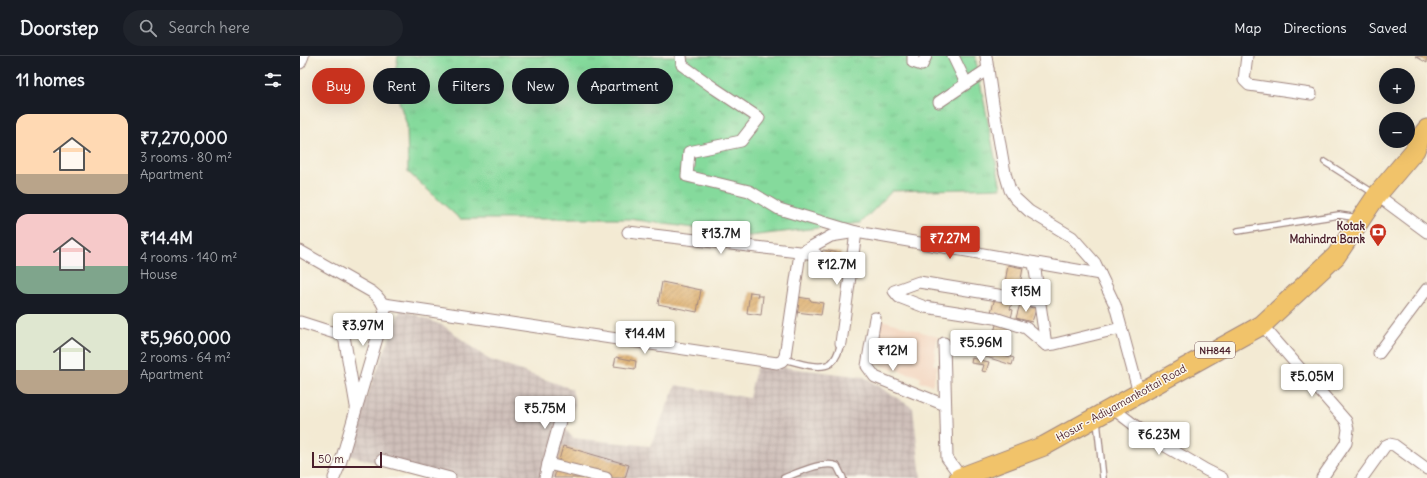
<!DOCTYPE html>
<html lang="en">
<head>
<meta charset="utf-8">
<style>
	:root { --surface:#171b24; --page:#20242c; --text:#f1f3f6; --muted:#9ea1a6; --line:#363941; --accent:#c8321e }
	body { margin:0; font-family:Delius,sans-serif; background:var(--page); color:var(--text); height:100vh; display:flex; flex-direction:column; font-size:15px; white-space:nowrap }
	* { box-sizing:border-box; margin:0 }
	p { font-size:13px; color:var(--muted) }
	.icon { flex:none; width:22px; height:22px; fill:none; stroke:currentColor; stroke-width:2; stroke-linecap:round; stroke-linejoin:round }
	.map { position:relative; flex:1; overflow:hidden }
	.side { display:flex; flex-direction:column; background:var(--surface); width:300px }
	.side>* { flex:none }
	.banner { position:absolute; left:12px; top:12px; width:380px; height:36px; display:flex; gap:8px }
	.tools { position:absolute; left:1079px; top:12px; display:grid; gap:8px }
	.tools a { display:grid; place-items:center; width:36px; height:36px; border-radius:50%; background:var(--surface); box-shadow:0 4px 16px #0002; font-size:20px }
	.scale { position:absolute; left:12px; bottom:10px; width:70px; box-sizing:border-box; padding-left:4px; border:2px solid #4a1f2b; border-top:0; font-size:11px; line-height:14px; white-space:nowrap; color:#4a1f2b; -webkit-text-stroke:3px #fbf7ec; paint-order:stroke }
	.price { position:absolute; translate:-50% -34px; padding:0 9px; border-radius:4px; background:#fff; color:#222; font-size:13px; line-height:26px; filter:drop-shadow(0 1px 2px #0008) }
	.price::after { content:''; position:absolute; left:50%; top:24px; width:12px; height:9px; margin-left:-6px; background:inherit; clip-path:polygon(0 0,100% 0,50% 100%) }
	.price.current { background:var(--accent); color:#fff }
	ul { padding:0; list-style:none }
	li { display:flex; align-items:center; gap:12px; height:100px; padding:0 16px }
	li span { display:grid; place-items:center; flex:none; width:112px; height:80px; border-radius:12px; color:#555 }
	li>.icon { margin-inline-start:auto }
	span .icon { width:48px; height:48px; fill:#fffc; stroke-width:1 }
	li b { font-size:17px }
	h2 { display:flex; justify-content:space-between; align-items:center; height:48px; padding:0 16px; font-size:17px }
	.chip { padding:0 14px; border-radius:18px; background:var(--surface); box-shadow:0 4px 16px #0002; font-size:14px; line-height:36px }
	.chip.current { background:var(--accent); color:#fff }
	header { display:flex; align-items:center; gap:24px; box-sizing:border-box; height:56px; padding:0 20px; background:var(--surface); border-bottom:1px solid var(--line) }
	header strong { font-size:19px }
	nav { display:flex; gap:22px; margin-inline-start:auto; font-size:14px }
	.search { width:280px; height:36px; background:var(--page); display:flex; align-items:center; gap:10px; box-sizing:border-box; padding:0 14px; border-radius:22px; color:var(--muted); font-size:15px }
	main { display:flex; flex:1; min-height:0 }
	.map>svg:first-child { display:block }
	.built { fill:#f3d4be }
	.industrial { fill:url(#industrial-grid) }
	.grass { fill:url(#grass-tufts); stroke:#687c64 }
	.building { fill:url(#building-hatch) }
	.lines { fill:none; stroke-linecap:round; stroke-linejoin:round }
	.lane-casing { stroke:#9e847f; stroke-width:8 }
	.street-casing { stroke:#9e847f; stroke-width:13 }
	.highway-casing { stroke:#9e847f; stroke-width:21 }
	.lane { stroke:#fff; stroke-width:5.5 }
	.street { stroke:#fff; stroke-width:11 }
	.highway { stroke:#f1c36a; stroke-width:19 }
	.labels { text-anchor:middle; stroke-width:3; stroke-linejoin:round; paint-order:stroke }
	.shield { fill:#fbf7ec; stroke:#7f6065; stroke-width:1 }
	.shield-label { font-size:10px; font-weight:bold; fill:#4a1f2b }
	.poi-label { font-size:11px; font-weight:bold; fill:#4a1f2b; stroke:#fbf7ec; text-anchor:end }
	.street-label { font-size:11px; fill:#4a1f2b; stroke:#fbf7ec }
</style>
</head>
<body>
<header>
<strong>Doorstep</strong>
<div class="search"><svg class="icon" aria-label="search" viewBox="0 0 24 24"><circle cx="10" cy="10" r="6"/><path d="M15 15l6 6"/></svg>Search here</div>
<nav><a>Map</a><a>Directions</a><a>Saved</a></nav>
</header>
<main>
<section class="side">
<h2>11 homes<svg class="icon" aria-label="filters" viewBox="0 0 24 24"><path d="M4 7h16M4 17h16"/><circle cx="9" cy="7" r="2"/><circle cx="15" cy="17" r="2"/></svg></h2>
<ul>
<li><span style="background:linear-gradient(#ffd9b3 75%,#b9a48a 0)"><svg class="icon" aria-label="home" viewBox="0 0 24 24"><path d="M3 11l9-7 9 7M6 9v11h12V9"/></svg></span><div><b>₹7,270,000</b><p>3 rooms · 80 m²</p><p>Apartment</p></div></li>
<li><span style="background:linear-gradient(#f6c9c9 65%,#7fa58c 0)"><svg class="icon" aria-label="home" viewBox="0 0 24 24"><path d="M3 11l9-7 9 7M6 9v11h12V9"/></svg></span><div><b>₹14.4M</b><p>4 rooms · 140 m²</p><p>House</p></div></li>
<li><span style="background:linear-gradient(#dfe7d0 70%,#b9a48a 0)"><svg class="icon" aria-label="home" viewBox="0 0 24 24"><path d="M3 11l9-7 9 7M6 9v11h12V9"/></svg></span><div><b>₹5,960,000</b><p>2 rooms · 64 m²</p><p>Apartment</p></div></li>
</ul>
</section>
<div class="map">
<svg width="1127" height="422" viewBox="0 0 1127 422">
	<defs>
		<pattern id="industrial-grid" width="8" height="8" patternUnits="userSpaceOnUse"><rect width="8" height="8" fill="#cfc0ba"/><path d="M0 4h8M4 0v8" fill="none" stroke="#b3a5a0"/></pattern>
		<pattern id="grass-tufts" width="24" height="20" patternUnits="userSpaceOnUse"><rect width="24" height="20" fill="#85da9c"/><path d="M3 7l-1-3M5 7V3M7 7l1-3M15 17l-1-3M17 17v-4M19 17l1-3" fill="none" stroke="#74bb87"/></pattern>
		<pattern id="building-hatch" width="6" height="6" patternUnits="userSpaceOnUse"><rect width="6" height="6" fill="#dcab67"/><path d="M-1 1l2-2M0 6l6-6M5 7l2-2" fill="none" stroke="#b48b55"/></pattern>
	</defs>
	<rect width="100%" height="100%" fill="#fbf7ec"/>
	<filter id="ink" filterUnits="userSpaceOnUse"><feTurbulence type="fractalNoise" baseFrequency=".025" numOctaves="2"/><feDisplacementMap in="SourceGraphic" scale="8" xChannelSelector="R" yChannelSelector="G"/><feConvolveMatrix kernelMatrix="1 2 1 2 8 2 1 2 1" color-interpolation-filters="sRGB"/></filter>
	<filter id="wash" filterUnits="userSpaceOnUse"><feTurbulence type="fractalNoise" baseFrequency=".012" numOctaves="4" result="noise"/><feDisplacementMap in="SourceGraphic" scale="16" xChannelSelector="R" yChannelSelector="G"/><feGaussianBlur stdDeviation="0.9" result="paint"/><feColorMatrix in="noise" values="0 0 0 0 0 0 0 0 0 0 0 0 0 0 0 0 0 1.4 0 .05"/><feComposite in="paint" operator="in"/></filter>
	<g filter="url(#wash)">
		<rect width="100%" height="100%" fill="#f3ead3"/>
		<polygon class="built" points="582,264 638,281 634,294 636,297 633,308 638,310 632,329 620,326 621,321 573,307 577,294 573,292"/>
		<polygon class="industrial" points="101,253 144,270 188,303 272,333 275,349 265,373 273,382 350,390 376,329 449,342 457,308 564,321 613,352 621,422 133,422 44,398"/>
		<polygon class="grass" points="98,0 675,0 701,132 592,135 561,167 449,180 330,163 160,163 108,116 107,69 93,28"/>
		<g id="blocks">
			<g class="building">
				<polygon points="1115,0 1127,0 1127,7"/>
				<polygon points="523,194 541,197 540,202 542,203 539,218 524,216 526,204 521,203"/>
				<polygon points="708,209 723,212 719,234 704,232"/>
				<polygon points="362,226 401,234 397,256 358,248"/>
				<polygon points="450,236 458,237 457,240 463,240 461,259 447,257"/>
				<polygon points="498,241 510,243 511,245 523,247 521,259 496,256"/>
				<polygon points="695,242 712,247 710,253 713,254 711,262 691,256"/>
				<polygon points="720,248 733,252 734,249 737,250 732,266 716,262"/>
				<polygon points="697,265 711,269 705,291 691,287"/>
				<polygon points="672,289 714,302 712,309 670,296"/>
				<polygon points="316,301 336,305 335,313 314,310"/>
				<polygon points="672,302 689,306 686,316 682,315 684,309 671,307"/>
				<polygon points="263,390 329,409 325,422 254,422"/>
			</g>
		</g>
	</g>
	<g filter="url(#ink)">
		<use href="#blocks" fill-opacity="0" stroke="#9e847f" stroke-width="1"/>
		<g class="lines">
			<defs>
				<g id="lane">
					<polyline points="1025,106 1075,138"/>
					<polyline points="938,175 1039,159 1052,161 1057,165"/>
					<path d="M484,303C496,306 520,315 531,307C537,302 539,294 541,287"/>
					<polyline points="797,365 803,422"/>
					<path d="M484,422C497,417 524,404 537,410L543,422"/>
				</g>
				<g id="street">
					<polyline points="381,0 382,9 414,32 459,62 441,85 389,96 387,120 449,135 479,153 556,176 541,287"/>
					<polyline points="613,0 613,6 622,9 626,0"/>
					<polyline points="653,0 666,27"/>
					<polyline points="686,0 693,48 705,117 710,134 715,142 729,155 772,181 795,207 815,249 839,337"/>
					<polyline points="947,0 944,24 949,29 1011,38"/>
					<polyline points="0,7 3,0"/>
					<polyline points="639,46 688,13"/>
					<polyline points="1077,139 1127,176"/>
					<polyline points="328,176 516,198"/>
					<path d="M0,195L72,236C79,241 83,246 85,255L40,408L34,422"/>
					<polyline points="734,207 746,289"/>
					<polyline points="740,246 619,226 594,235 599,241 625,251 695,262 726,272 746,289 755,288 821,272"/>
					<polyline points="84,248 477,307 482,305 485,300 500,197 531,180 556,176 800,218"/>
					<polyline points="575,262 567,310 575,321 645,349"/>
					<polyline points="0,266 44,280 56,350"/>
					<polyline points="962,269 1046,365 1048,373 1046,387 1022,422"/>
					<polyline points="644,287 647,402 661,421"/>
					<polyline points="1079,297 1127,233"/>
					<polyline points="812,352 850,381 906,414 922,422"/>
					<polyline points="82,404 150,422"/>
					<polyline points="248,408 265,347"/>
					<polyline points="245,422 248,408 306,422"/>
					<polyline points="1062,422 1085,390 1089,388 1094,389 1127,413"/>
				</g>
				<polyline id="highway" points="659,422 744,390 962,269 1036,200 1077,139 1115,94 1120,82 1127,73"/>
			</defs>
			<use href="#lane" class="lane-casing"/>
			<use href="#street" class="street-casing"/>
			<use href="#highway" class="highway-casing"/>
			<use href="#lane" class="lane"/>
			<use href="#street" class="street"/>
			<use href="#highway" class="highway"/>
		</g>
	</g>
	<defs>
		<symbol id="bank-pin" viewBox="-11 -11 22 30"><path d="M0 17L-7.5 6A9.5 9.5 0 1 1 7.5 6Z" fill="#c8321e" stroke="#fbf7ec"/><path d="M-6-4H6V4H-6ZM0-2.3a2.3 2.3 0 1 0 0 4.6a2.3 2.3 0 1 0 0-4.6Z" fill="#fff"/></symbol>
	</defs>
	<g fill-rule="evenodd">
		<use href="#bank-pin" x="1068" y="166" width="20" height="27"/>
	</g>
	<g class="labels">
		<rect class="shield" x="895" y="286" width="40" height="16" rx="3"/>
		<g class="shield-label">
			<text x="915" y="298">NH844</text>
		</g>
		<g class="poi-label">
			<text x="1065" y="174">Kotak<tspan x="1065" dy="13">Mahindra Bank</tspan></text>
		</g>
		<g class="street-label">
			<text transform="translate(821 347) rotate(-29)" y="4">Hosur - Adiyamankottai Road</text>
		</g>
	</g>
</svg>
<div class="tools">
<a>+</a>
<a>−</a>
</div>
<div class="scale">50 m</div>
<b class="price" style="left:421px;top:199px">₹13.7M</b>
<b class="price current" style="left:650px;top:204px">₹7.27M</b>
<b class="price" style="left:537px;top:230px">₹12.7M</b>
<b class="price" style="left:726px;top:257px">₹15M</b>
<b class="price" style="left:63px;top:291px">₹3.97M</b>
<b class="price" style="left:345px;top:299px">₹14.4M</b>
<b class="price" style="left:681px;top:308px">₹5.96M</b>
<b class="price" style="left:593px;top:316px">₹12M</b>
<b class="price" style="left:1012px;top:342px">₹5.05M</b>
<b class="price" style="left:245px;top:374px">₹5.75M</b>
<b class="price" style="left:859px;top:400px">₹6.23M</b>
<div class="banner">
<a class="chip current">Buy</a>
<a class="chip">Rent</a>
<a class="chip">Filters</a>
<a class="chip">New</a>
<a class="chip">Apartment</a>
</div>
</div>
</main>
</body>
</html>
